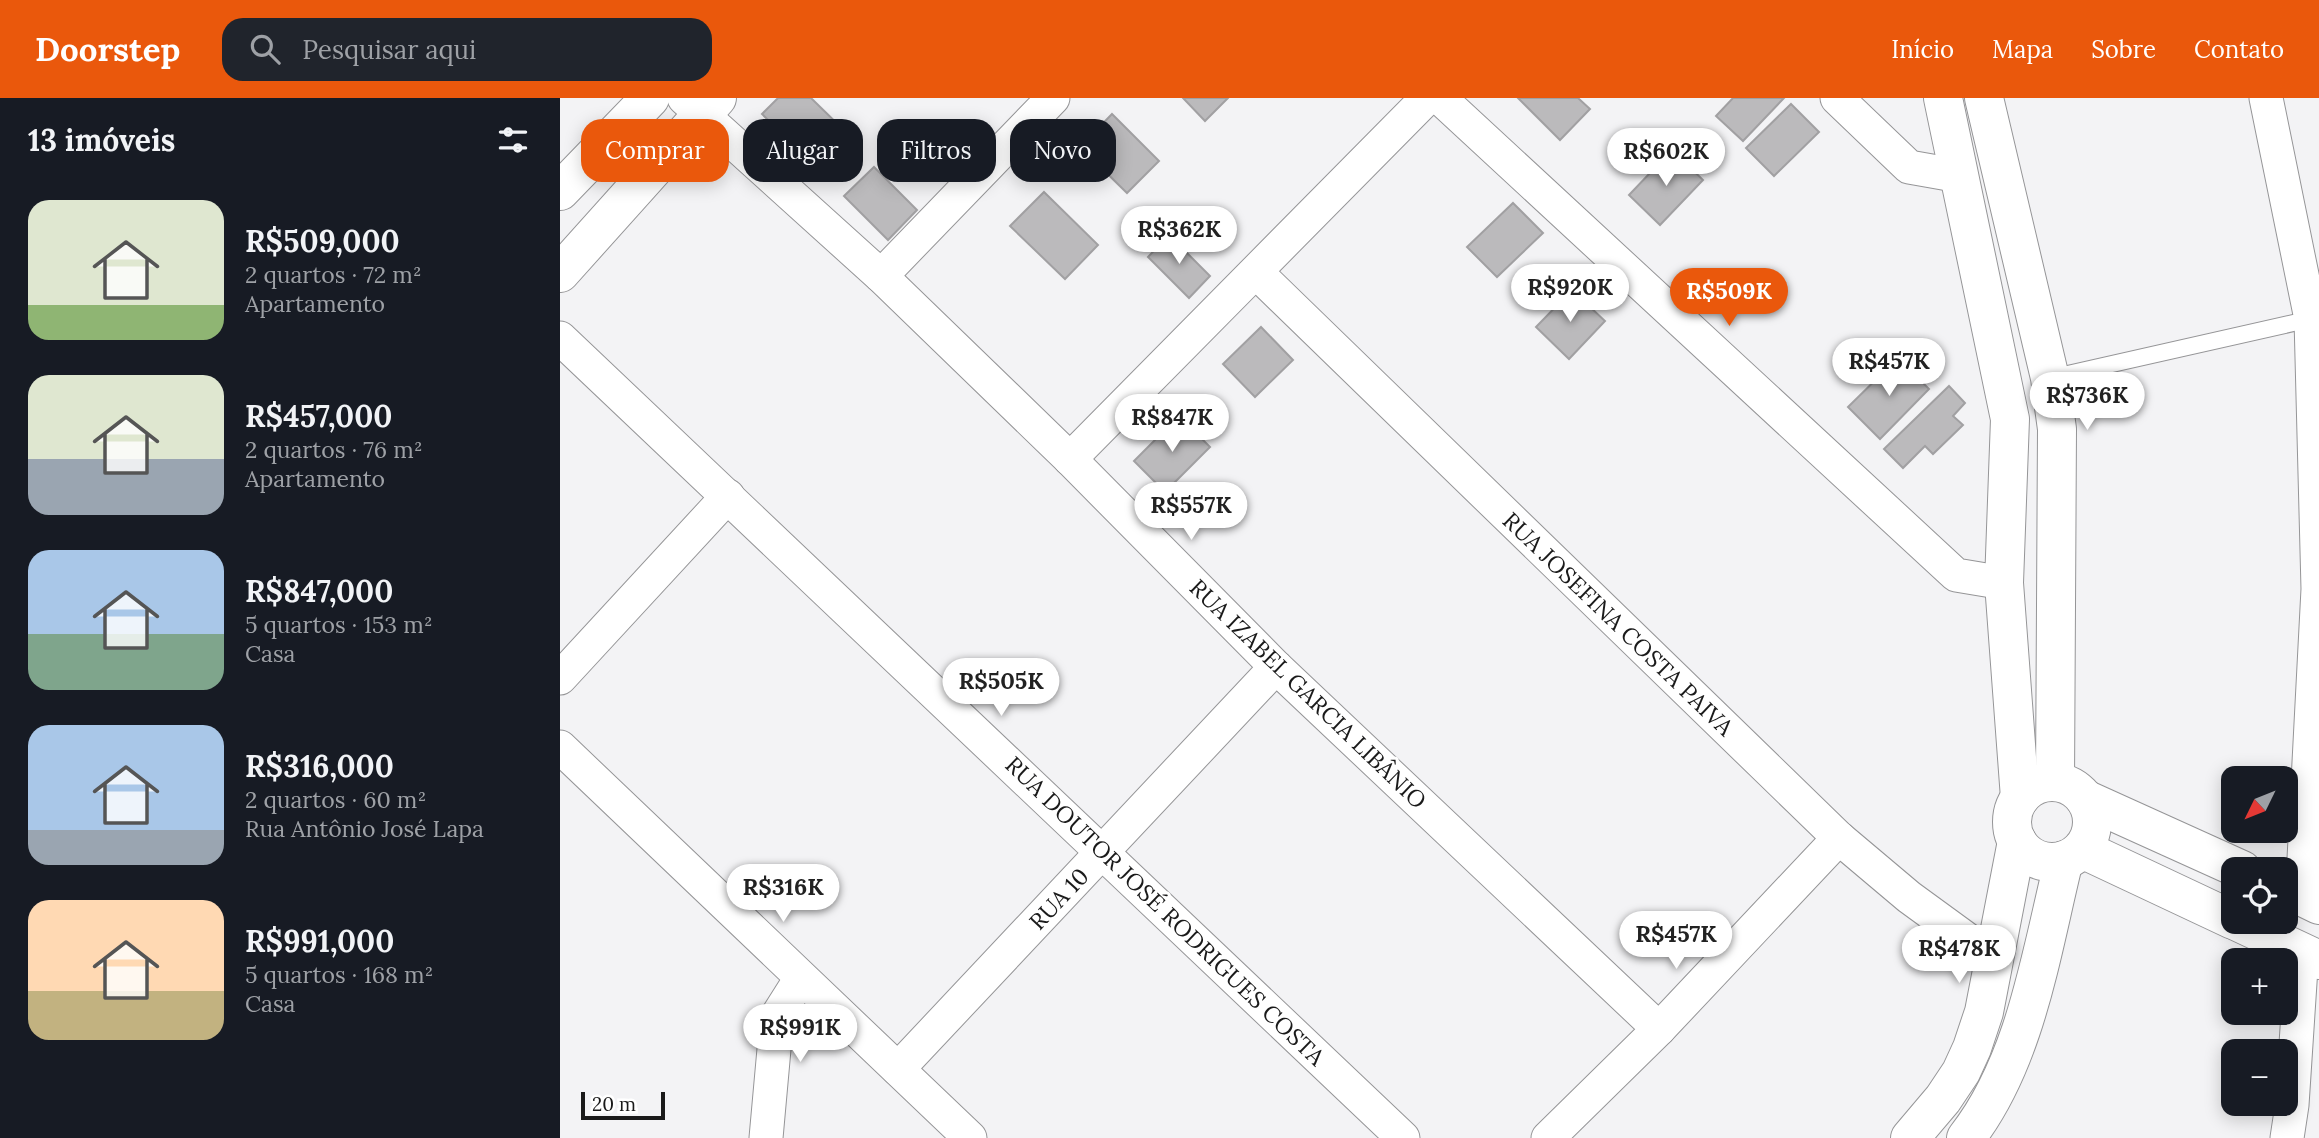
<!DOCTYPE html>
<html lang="pt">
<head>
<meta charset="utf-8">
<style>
	:root { --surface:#171b24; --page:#20242c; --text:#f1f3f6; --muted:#9ea1a6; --accent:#ea580c }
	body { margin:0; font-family:Lora,serif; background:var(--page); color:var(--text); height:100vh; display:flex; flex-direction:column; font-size:26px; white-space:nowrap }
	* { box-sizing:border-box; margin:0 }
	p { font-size:23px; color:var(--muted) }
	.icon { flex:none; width:38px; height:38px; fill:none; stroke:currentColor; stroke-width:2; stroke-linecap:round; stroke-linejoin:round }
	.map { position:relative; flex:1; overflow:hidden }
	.sheet { display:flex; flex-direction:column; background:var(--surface); width:560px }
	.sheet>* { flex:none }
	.top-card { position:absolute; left:21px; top:21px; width:665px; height:63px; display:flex; gap:14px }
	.needle { width:46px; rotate:227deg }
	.tools { position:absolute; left:1661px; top:668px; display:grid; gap:14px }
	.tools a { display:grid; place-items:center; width:77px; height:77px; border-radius:14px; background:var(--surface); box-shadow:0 4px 18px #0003; font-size:35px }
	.scale { position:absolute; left:21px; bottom:18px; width:84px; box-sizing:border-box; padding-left:7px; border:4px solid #1a1a1a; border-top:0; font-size:19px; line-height:24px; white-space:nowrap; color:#1a1a1a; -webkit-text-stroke:5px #fff; paint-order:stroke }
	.price { position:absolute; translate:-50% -60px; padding:0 16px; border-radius:24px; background:#fff; color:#222; font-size:23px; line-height:46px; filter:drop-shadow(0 2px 4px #0008) }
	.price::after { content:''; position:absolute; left:50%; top:42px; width:21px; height:16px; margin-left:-10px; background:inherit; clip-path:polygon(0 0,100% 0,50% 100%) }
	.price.on { background:var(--accent); color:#fff }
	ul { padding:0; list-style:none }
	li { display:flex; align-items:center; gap:21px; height:175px; padding:0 28px }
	li span { display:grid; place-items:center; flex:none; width:196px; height:140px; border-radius:21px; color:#555 }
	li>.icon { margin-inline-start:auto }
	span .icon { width:84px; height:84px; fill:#fffc; stroke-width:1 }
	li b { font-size:30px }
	h2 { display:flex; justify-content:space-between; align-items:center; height:84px; padding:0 28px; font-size:30px }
	.chip { padding:0 24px; border-radius:21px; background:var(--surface); box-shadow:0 4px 18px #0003; font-size:24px; line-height:63px }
	.chip.on { background:var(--accent); color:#fff }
	header { display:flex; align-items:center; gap:42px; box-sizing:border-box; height:98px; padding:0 35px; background:var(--accent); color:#fff }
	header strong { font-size:33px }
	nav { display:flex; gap:38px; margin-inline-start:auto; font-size:24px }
	.search { width:490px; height:63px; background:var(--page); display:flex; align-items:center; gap:18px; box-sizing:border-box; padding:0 24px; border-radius:21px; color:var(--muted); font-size:26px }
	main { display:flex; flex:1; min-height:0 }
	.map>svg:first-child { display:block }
	.building { fill:#bbbabc; stroke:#a1a0a2; stroke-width:2 }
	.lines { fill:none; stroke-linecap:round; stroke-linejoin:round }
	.service-casing { stroke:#959597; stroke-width:18 }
	.minor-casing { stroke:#959597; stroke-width:35 }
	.tertiary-casing { stroke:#959597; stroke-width:40 }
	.service { stroke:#fff; stroke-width:16 }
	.minor { stroke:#fff; stroke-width:33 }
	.tertiary { stroke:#fff; stroke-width:38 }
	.labels { text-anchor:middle; stroke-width:6; stroke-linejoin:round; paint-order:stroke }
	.street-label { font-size:23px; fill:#1a1a1a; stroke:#fff }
</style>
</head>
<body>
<header>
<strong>Doorstep</strong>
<div class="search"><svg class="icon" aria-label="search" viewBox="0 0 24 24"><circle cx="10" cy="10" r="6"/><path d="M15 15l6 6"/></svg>Pesquisar aqui</div>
<nav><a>Início</a><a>Mapa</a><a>Sobre</a><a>Contato</a></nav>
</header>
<main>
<section class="sheet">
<h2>13 imóveis<svg class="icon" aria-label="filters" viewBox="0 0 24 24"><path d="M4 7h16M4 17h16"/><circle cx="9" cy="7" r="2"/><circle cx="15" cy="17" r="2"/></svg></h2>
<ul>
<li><span style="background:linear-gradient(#dfe7d0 75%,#8fb573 0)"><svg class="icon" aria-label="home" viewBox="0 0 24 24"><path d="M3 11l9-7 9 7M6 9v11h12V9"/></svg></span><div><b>R$509,000</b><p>2 quartos · 72 m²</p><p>Apartamento</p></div></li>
<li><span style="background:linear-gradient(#dfe7d0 60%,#9aa5b1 0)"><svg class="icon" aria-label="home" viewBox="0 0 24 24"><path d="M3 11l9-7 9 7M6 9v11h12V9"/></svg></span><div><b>R$457,000</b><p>2 quartos · 76 m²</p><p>Apartamento</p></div></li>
<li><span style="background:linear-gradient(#a9c7e8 60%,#7fa58c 0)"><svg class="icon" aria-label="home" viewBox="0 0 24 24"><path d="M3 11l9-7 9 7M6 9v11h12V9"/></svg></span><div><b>R$847,000</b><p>5 quartos · 153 m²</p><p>Casa</p></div></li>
<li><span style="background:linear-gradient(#a9c7e8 75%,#9aa5b1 0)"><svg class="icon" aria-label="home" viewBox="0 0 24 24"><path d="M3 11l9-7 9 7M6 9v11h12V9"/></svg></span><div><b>R$316,000</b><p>2 quartos · 60 m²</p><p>Rua Antônio José Lapa</p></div></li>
<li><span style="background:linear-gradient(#ffd9b3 65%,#c2b280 0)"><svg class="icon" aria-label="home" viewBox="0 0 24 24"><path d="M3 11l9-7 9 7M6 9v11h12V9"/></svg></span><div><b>R$991,000</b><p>5 quartos · 168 m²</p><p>Casa</p></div></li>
</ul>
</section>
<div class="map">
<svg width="1759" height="1040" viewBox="0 0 1759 1040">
	<rect width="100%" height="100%" fill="#f3f3f5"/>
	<g class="building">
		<polygon points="218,0 251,0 294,42 262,75 202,16"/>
		<polygon points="623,0 668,0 645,23"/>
		<polygon points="958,0 1018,0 1030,11 1000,42"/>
		<polygon points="1173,0 1224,0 1183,43 1156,18"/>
		<polygon points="1231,6 1259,34 1214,78 1186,50"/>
		<polygon points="552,16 599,63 567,95 520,49"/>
		<polygon points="1112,52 1143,82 1100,127 1069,97"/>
		<polygon points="314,69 357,112 328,142 284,98"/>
		<polygon points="484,94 538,147 505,181 450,128"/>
		<polygon points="953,105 983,135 937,179 907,149"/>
		<polygon points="609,137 650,178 629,200 588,159"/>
		<polygon points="1012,192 1045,223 1009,261 976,229"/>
		<polygon points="701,229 733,262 695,299 663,266"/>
		<polygon points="1338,260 1369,291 1320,341 1288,309"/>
		<polygon points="1389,288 1405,305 1393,318 1403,327 1373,356 1365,348 1343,370 1324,351"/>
		<polygon points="619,318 650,349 605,394 574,363"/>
	</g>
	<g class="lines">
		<defs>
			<polyline id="service" points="1490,280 1751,221"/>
			<g id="minor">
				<polyline points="124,0 321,178 510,361 716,569 1099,931"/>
				<polyline points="880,0 1396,477 1444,485"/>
				<polyline points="1277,0 1349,69 1400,78"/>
				<polyline points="1706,0 1751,221 1758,491 1742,799"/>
				<polyline points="696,174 1279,740 1349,799 1434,861"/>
				<polyline points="321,178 493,0"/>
				<polyline points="0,240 843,1040"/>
				<polyline points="510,361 867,0"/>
				<polyline points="0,580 168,398"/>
				<polyline points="0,649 410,1040"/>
				<polyline points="338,971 716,569"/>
				<polyline points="206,1040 217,918 241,880"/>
				<polyline points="988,1040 1099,931 1279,740"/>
				<polyline points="1727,1040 1732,1007 1742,854"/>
			</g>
			<g id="tertiary">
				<polyline points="1383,0 1450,321 1444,485 1460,700"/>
				<polyline points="1424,0 1490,280 1497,331 1495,684"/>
				<polyline points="0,93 90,0"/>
				<polyline points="0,175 157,0"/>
				<circle cx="1492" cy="724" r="40"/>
				<polyline points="1525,701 1682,772"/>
				<polyline points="1522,751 1673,822"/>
				<polyline points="1726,791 1759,807"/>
				<polyline points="1678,824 1759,862"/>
				<polyline points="1350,1040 1383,1001 1401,974 1412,950 1424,914 1457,743"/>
				<path d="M1406,1040C1466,963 1481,855 1504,762"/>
			</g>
		</defs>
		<use href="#service" class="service-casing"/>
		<use href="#minor" class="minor-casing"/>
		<use href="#tertiary" class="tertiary-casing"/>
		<use href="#service" class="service"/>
		<use href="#minor" class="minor"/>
		<use href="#tertiary" class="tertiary"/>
	</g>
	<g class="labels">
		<g class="street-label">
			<text transform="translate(1058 526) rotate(44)" y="8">RUA JOSEFINA COSTA PAIVA</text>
			<text transform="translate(748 596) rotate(44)" y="8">RUA IZABEL GARCIA LIBÂNIO</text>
			<text transform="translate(499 801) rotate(-47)" y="8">RUA 10</text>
			<text transform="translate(605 813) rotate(44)" y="8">RUA DOUTOR JOSÉ RODRIGUES COSTA</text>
		</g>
	</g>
</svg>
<div class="tools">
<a><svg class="needle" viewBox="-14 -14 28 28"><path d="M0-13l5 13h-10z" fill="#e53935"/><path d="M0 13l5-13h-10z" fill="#9ea1a6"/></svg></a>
<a><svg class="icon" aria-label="locate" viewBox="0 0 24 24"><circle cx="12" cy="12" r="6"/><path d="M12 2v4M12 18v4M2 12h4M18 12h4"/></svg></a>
<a>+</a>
<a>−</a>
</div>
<div class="scale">20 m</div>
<b class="price" style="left:1106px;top:90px">R$602K</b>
<b class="price" style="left:619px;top:168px">R$362K</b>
<b class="price" style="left:1010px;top:226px">R$920K</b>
<b class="price on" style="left:1169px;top:230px">R$509K</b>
<b class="price" style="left:1329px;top:300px">R$457K</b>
<b class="price" style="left:1527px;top:334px">R$736K</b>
<b class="price" style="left:612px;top:356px">R$847K</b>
<b class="price" style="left:631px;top:444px">R$557K</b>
<b class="price" style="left:441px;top:620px">R$505K</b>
<b class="price" style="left:223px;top:826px">R$316K</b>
<b class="price" style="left:1116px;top:873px">R$457K</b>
<b class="price" style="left:1399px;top:887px">R$478K</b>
<b class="price" style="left:240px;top:966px">R$991K</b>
<div class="top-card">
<a class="chip on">Comprar</a>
<a class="chip">Alugar</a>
<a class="chip">Filtros</a>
<a class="chip">Novo</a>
</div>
</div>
</main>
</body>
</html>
